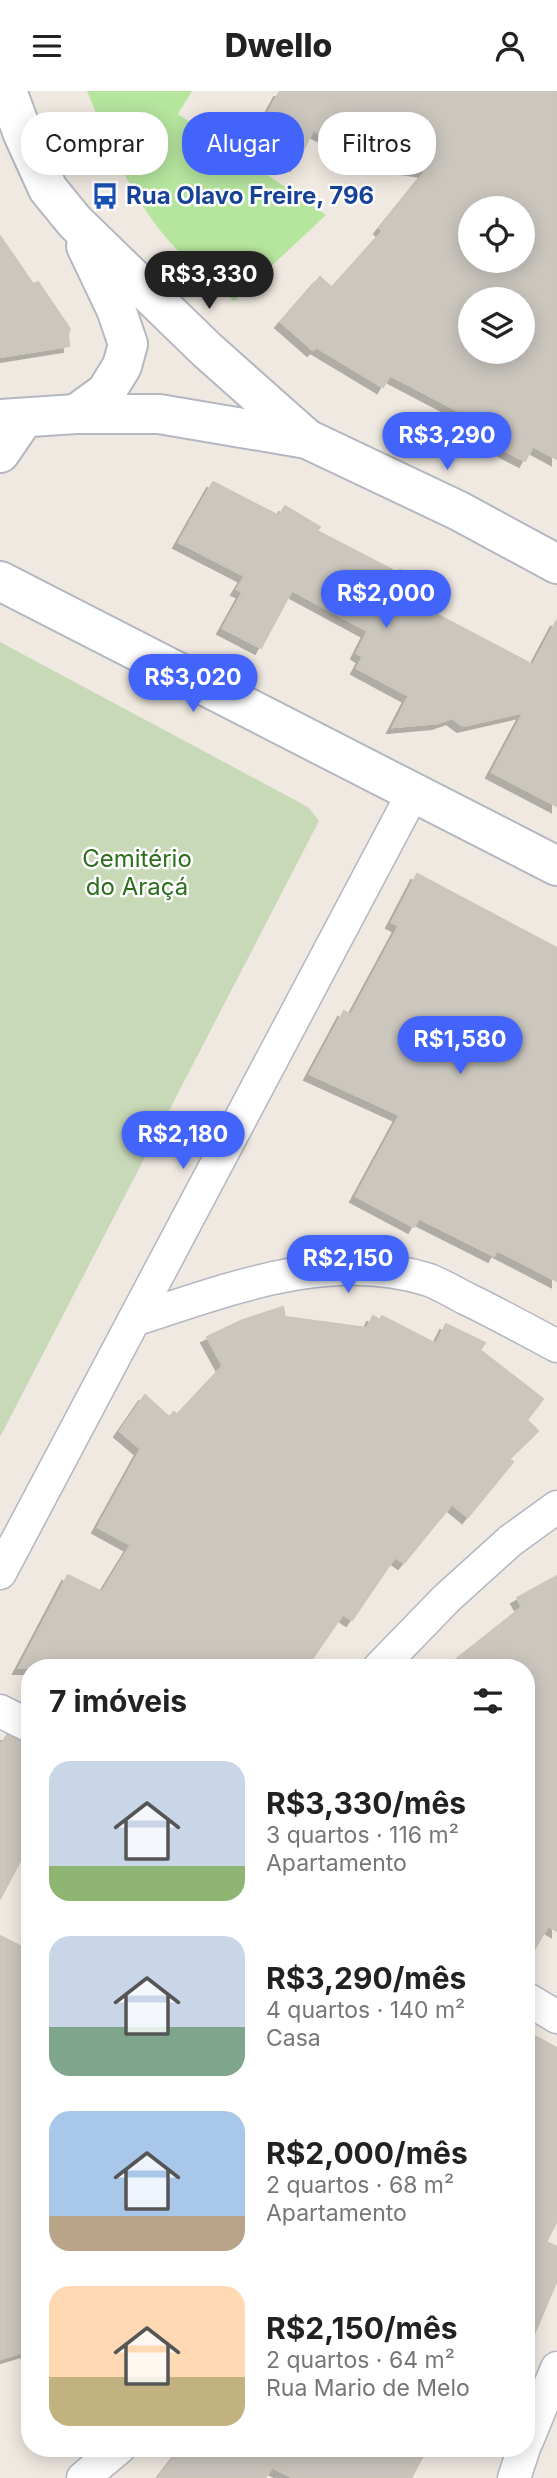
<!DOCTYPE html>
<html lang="pt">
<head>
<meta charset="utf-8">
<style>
	:root { --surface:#fff; --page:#f6f6f6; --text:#222; --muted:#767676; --accent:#4264fb }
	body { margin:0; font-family:Inter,sans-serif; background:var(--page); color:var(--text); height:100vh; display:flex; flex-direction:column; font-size:26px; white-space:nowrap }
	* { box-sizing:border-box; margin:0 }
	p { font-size:23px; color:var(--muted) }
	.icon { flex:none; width:38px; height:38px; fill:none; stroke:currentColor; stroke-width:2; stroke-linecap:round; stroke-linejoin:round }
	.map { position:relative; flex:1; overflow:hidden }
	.sheet { position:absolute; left:21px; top:1568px; width:514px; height:798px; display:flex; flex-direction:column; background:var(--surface); border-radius:28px; box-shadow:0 4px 18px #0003 }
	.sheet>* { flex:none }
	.guide { position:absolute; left:21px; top:21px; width:516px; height:63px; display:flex; gap:14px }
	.tools { position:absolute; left:458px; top:105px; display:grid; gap:14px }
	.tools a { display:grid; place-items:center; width:77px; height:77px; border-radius:50%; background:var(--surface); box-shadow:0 4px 18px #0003; font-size:35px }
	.price { position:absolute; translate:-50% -60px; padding:0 16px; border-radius:24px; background:var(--accent); color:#fff; font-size:23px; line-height:46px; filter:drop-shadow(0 2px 4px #0008) }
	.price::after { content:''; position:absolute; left:50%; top:42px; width:21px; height:16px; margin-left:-10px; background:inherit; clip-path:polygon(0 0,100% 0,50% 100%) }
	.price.active { background:#222; color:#fff }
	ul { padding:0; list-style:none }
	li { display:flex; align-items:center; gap:21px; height:175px; padding:0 28px }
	li span { display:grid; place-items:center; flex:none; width:196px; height:140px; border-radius:21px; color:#555 }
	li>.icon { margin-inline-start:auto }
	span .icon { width:84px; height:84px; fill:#fffc; stroke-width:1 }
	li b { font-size:30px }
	h2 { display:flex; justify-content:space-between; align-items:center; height:84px; padding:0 28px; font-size:30px }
	.pill { padding:0 24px; border-radius:28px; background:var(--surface); box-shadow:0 4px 18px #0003; font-size:24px; line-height:63px }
	.pill.active { background:var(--accent); color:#fff }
	header { display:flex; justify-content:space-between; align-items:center; height:91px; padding:0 28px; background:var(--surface); font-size:32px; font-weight:800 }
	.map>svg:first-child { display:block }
	.green { fill:#b6e59e }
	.cemetery { fill:#c8d9b8 }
	.building { fill:#cbc7bf; stroke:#cbc5ba; stroke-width:2; fill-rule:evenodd; filter:url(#shadow) }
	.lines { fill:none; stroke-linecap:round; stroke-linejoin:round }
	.street-casing { stroke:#b4b7c1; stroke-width:35 }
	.secondary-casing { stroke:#b4b7c1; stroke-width:42 }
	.street { stroke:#fff; stroke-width:32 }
	.secondary { stroke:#fff; stroke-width:38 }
	.labels { text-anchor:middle; stroke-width:5; stroke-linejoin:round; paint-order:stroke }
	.transit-label { font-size:24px; font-weight:bold; fill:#164399; stroke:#fff; text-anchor:start }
	.park-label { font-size:24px; fill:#2c6e1b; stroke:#fff }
</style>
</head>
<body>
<header><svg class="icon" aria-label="menu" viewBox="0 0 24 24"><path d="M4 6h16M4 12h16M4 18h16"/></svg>Dwello<svg class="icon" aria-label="person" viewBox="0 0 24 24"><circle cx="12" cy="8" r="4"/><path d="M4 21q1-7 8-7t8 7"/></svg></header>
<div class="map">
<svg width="557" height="2387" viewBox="0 0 557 2387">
	<defs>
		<filter id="shadow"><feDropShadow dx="-6" dy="6" stdDeviation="0" flood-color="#0004"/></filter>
	</defs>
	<rect width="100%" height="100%" fill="#efe9e1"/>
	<path class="green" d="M87,0H192L178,23L326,124L234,210C218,195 200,182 185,167C137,120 112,61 87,0Z"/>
	<polygon class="cemetery" points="0,551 308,716 319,730 0,1346"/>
	<g class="building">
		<path d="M280,0H557V368L533,355L525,370L483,348L489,338L477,332L478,330L390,284L383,296L316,256L313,259L281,231L320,186L332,197L383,140L380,137L426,80L391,75L392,64L352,58L313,39L296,74L255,46ZM471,117H523V170H471ZM471,208H523V261H471Z"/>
		<polygon points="0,145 33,193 38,191 70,238 68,243 69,255 0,266"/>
		<polygon points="213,391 279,425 285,415 320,436 317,440 398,482 400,479 429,494 426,500 442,508 434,522 533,574 557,529 557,715 492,681 524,621 463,635 452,627 438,632 393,636 409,605 357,577 363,566 357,562 368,540 292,499 261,557 223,537 243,501 237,498 245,485 179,451"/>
		<polygon points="417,783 557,857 557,1190 497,1159 494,1165 419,1127 414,1136 356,1105 400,1024 310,983 344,920 351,924 399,835 392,831"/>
		<polygon points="283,1216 285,1226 367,1237 373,1225 380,1229 382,1225 436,1253 446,1233 485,1252 480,1259 543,1308 527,1329 538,1340 509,1368 513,1371 468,1426 452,1413 404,1472 395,1466 352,1529 343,1523 306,1577 19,1577 68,1484 102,1501 131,1454 98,1436 141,1358 120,1340 145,1304 169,1326 174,1321 177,1324 223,1275 207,1246 243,1229"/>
		<polygon points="557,1485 557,1840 548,1835 527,1871 527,1577 445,1577 522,1516 517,1507"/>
		<polygon points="7,1644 30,1653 30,1751 0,1808 0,1655"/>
		<polygon points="0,1845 30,1860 30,1930 25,1959 30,1960 30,2259 0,2268"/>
		<polygon points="527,1941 557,1957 557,2130 546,2151 557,2156 557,2189 527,2260"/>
		<polygon points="181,2357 427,2357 411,2387 294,2387 272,2376 265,2387 158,2387"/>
	</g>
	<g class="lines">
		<defs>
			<g id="street">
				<path d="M134,1229C227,1199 331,1157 429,1189C442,1194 455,1202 467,1208C498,1223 527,1239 557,1255"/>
				<polyline points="0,1482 413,702"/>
				<polyline points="379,1577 447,1507 510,1450 557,1416"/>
				<polyline points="0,1620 30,1635"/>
				<polyline points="527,1908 557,1926"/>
				<polyline points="527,2350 557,2277"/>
				<polyline points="83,2387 119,2357"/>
				<polyline points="514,2387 524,2357"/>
			</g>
			<g id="secondary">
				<polyline points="7,0 23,43 48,98 75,131 207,259 307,348"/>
				<polyline points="76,323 106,301 122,275 128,253 116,218 86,155"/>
				<polyline points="0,328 76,323 159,323 307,348 459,420 557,473"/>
				<polyline points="0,362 24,327"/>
				<polyline points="0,490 557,775"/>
			</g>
		</defs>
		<use href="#street" class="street-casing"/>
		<use href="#secondary" class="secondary-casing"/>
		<use href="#street" class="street"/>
		<use href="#secondary" class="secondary"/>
	</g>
	<defs>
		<symbol id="bus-bare" viewBox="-9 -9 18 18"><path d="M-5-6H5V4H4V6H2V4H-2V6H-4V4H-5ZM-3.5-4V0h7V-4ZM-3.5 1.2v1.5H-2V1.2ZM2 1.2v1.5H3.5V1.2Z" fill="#1a4fb4" stroke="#fff" stroke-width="2.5" paint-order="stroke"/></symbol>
	</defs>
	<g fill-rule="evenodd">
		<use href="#bus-bare" x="86" y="86" width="38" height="38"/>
	</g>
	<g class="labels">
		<g class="transit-label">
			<text x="126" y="113">Rua Olavo Freire, 796</text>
		</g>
		<g class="park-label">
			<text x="137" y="776">Cemitério<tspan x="137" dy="28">do Araçá</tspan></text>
		</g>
	</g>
</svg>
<div class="tools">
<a><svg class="icon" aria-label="locate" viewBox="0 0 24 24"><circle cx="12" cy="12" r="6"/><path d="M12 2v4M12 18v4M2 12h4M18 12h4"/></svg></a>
<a><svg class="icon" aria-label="layers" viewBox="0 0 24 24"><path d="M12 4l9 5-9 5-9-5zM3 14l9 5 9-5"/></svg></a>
</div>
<b class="price active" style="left:209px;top:220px">R$3,330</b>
<b class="price" style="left:447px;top:381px">R$3,290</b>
<b class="price" style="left:386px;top:539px">R$2,000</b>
<b class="price" style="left:193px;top:623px">R$3,020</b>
<b class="price" style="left:460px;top:985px">R$1,580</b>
<b class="price" style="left:183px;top:1080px">R$2,180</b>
<b class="price" style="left:348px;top:1204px">R$2,150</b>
<div class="guide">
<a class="pill">Comprar</a>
<a class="pill active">Alugar</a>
<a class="pill">Filtros</a>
</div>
<section class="sheet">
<h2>7 imóveis<svg class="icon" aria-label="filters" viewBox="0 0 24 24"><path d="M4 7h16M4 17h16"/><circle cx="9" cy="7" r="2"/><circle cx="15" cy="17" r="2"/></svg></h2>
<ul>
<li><span style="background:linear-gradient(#c9d6e8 75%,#8fb573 0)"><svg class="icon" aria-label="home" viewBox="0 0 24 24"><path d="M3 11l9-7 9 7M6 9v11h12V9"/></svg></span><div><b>R$3,330/mês</b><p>3 quartos · 116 m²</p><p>Apartamento</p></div></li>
<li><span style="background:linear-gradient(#c9d6e8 65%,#7fa58c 0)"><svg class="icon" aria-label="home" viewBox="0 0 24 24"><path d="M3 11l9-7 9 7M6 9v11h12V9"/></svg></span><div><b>R$3,290/mês</b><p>4 quartos · 140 m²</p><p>Casa</p></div></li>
<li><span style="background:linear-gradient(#a9c7e8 75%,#b9a48a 0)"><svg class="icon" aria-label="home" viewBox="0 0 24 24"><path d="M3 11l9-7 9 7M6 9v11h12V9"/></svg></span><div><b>R$2,000/mês</b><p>2 quartos · 68 m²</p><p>Apartamento</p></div></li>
<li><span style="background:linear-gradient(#ffd9b3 65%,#c2b280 0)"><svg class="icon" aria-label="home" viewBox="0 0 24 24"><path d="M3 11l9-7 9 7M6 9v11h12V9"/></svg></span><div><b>R$2,150/mês</b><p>2 quartos · 64 m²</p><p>Rua Mario de Melo</p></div></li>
</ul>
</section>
</div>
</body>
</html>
